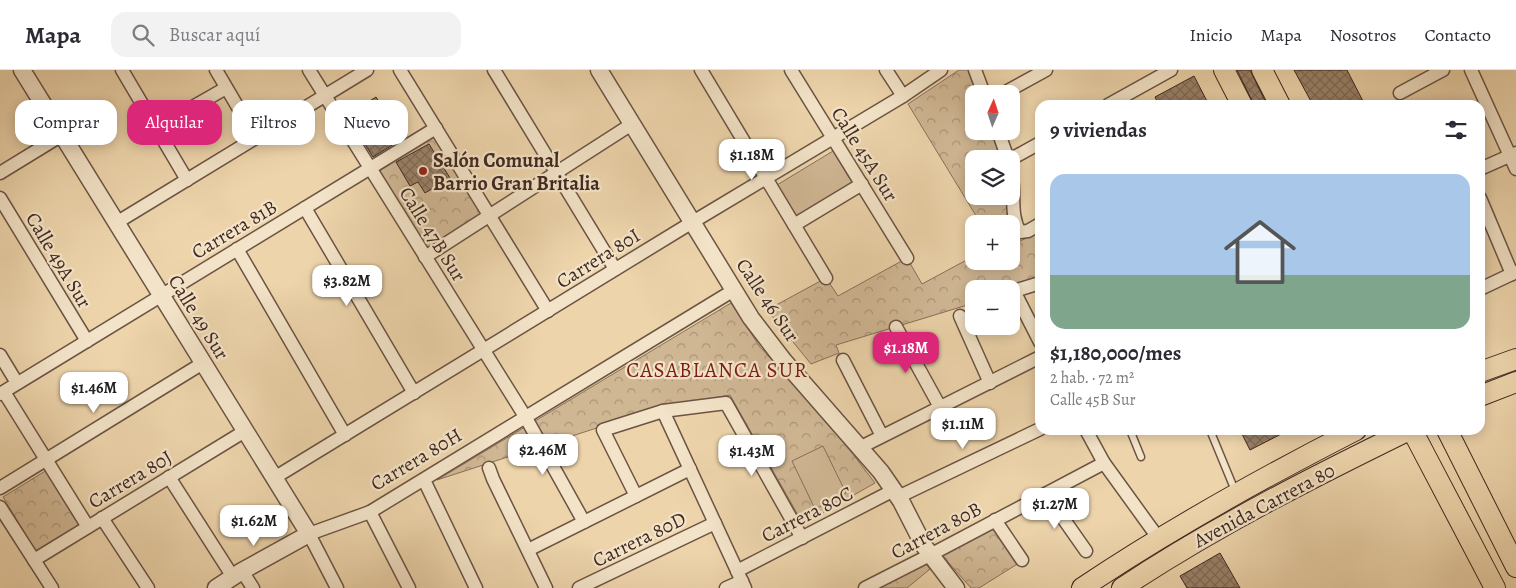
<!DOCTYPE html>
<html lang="es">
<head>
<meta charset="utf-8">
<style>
	:root { --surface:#fff; --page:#f2f2f3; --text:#2b2b33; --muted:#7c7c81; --line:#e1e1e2; --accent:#db2777 }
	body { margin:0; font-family:Alegreya,serif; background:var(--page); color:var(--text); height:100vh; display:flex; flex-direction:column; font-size:19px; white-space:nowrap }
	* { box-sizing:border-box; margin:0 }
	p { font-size:16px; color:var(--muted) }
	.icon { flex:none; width:28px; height:28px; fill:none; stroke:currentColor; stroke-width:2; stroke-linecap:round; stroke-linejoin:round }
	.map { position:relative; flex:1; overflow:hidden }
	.side { position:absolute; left:1035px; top:30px; width:450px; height:335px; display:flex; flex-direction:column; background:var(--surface); border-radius:15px; box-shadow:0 2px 12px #0003 }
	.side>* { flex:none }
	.guide { position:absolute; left:15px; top:30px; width:475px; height:45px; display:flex; gap:10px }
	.needle { width:32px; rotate:3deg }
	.controls { position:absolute; left:965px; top:15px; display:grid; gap:10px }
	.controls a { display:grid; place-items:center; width:55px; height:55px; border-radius:10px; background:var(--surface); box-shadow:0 2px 12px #0003; font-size:25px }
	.price { position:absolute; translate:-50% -42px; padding:0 11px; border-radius:10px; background:#fff; color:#222; font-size:16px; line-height:32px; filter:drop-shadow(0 1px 2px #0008) }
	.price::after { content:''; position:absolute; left:50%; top:30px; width:15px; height:11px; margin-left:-8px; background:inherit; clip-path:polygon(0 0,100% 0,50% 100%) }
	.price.active { background:var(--accent); color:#fff }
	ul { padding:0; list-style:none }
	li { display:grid; align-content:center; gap:10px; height:265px; padding:0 15px }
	li span { display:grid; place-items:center; height:155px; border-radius:15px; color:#555 }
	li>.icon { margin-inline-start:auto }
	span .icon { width:90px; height:90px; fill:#fffc; stroke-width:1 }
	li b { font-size:21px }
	h2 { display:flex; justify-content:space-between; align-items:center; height:60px; padding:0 15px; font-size:21px }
	.chip { padding:0 18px; border-radius:15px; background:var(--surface); box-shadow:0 2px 12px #0003; font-size:18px; line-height:45px }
	.chip.active { background:var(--accent); color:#fff }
	header { display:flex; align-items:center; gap:30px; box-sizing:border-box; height:70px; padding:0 25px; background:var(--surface); border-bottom:1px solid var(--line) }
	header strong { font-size:24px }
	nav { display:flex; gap:28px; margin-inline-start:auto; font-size:18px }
	.search { width:350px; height:45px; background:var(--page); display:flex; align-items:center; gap:12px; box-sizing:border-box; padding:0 18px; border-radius:15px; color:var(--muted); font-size:19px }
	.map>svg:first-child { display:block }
	.park { fill:url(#park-crowns); stroke:#88705a }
	.garden { fill:#d0b794; stroke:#88705a }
	.building { fill:url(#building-cross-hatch); stroke:#402921 }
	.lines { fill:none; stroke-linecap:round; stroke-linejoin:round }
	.service-casing { stroke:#6b5444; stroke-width:9 }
	.minor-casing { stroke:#6b5444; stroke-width:15 }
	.tertiary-casing { stroke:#6b5444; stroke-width:19 }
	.primary-casing { stroke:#402921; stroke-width:22 }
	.service { stroke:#f3e3c8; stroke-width:6 }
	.minor { stroke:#f3e3c8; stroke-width:12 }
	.tertiary { stroke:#f3e3c8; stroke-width:16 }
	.primary { stroke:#edd4ab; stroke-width:20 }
	.poi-dot { fill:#8f2418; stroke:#f3e3c8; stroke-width:2 }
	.labels { text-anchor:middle; stroke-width:4.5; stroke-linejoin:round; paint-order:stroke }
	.street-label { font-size:20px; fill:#402921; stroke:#f3e3c8 }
	.poi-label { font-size:20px; font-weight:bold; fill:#402921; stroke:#f3e3c8; text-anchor:start }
	.neighbourhood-label { font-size:21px; letter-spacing:1px; fill:#7a1f14; stroke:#f3e3c8 }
</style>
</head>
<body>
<header>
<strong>Mapa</strong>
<div class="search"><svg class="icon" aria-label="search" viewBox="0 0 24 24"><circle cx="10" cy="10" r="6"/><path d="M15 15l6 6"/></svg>Buscar aquí</div>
<nav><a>Inicio</a><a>Mapa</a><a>Nosotros</a><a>Contacto</a></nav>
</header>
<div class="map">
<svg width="1516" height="518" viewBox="0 0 1516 518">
	<defs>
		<pattern id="park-crowns" width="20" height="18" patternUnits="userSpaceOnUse" patternTransform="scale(1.25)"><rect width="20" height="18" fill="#d0b794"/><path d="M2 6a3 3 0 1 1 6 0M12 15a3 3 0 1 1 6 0" fill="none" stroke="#aa9578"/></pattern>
		<pattern id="building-cross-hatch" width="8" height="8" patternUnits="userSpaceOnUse" patternTransform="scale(1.25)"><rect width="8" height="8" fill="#9a8269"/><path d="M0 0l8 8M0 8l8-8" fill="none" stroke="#7f6a56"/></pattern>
	</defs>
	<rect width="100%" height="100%" fill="#edd4ab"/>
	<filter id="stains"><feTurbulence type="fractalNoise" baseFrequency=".004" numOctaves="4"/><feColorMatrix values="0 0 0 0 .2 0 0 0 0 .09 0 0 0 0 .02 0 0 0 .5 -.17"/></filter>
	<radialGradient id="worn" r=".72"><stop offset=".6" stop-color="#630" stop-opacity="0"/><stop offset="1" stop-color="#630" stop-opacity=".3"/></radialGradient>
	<g class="park">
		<polygon points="959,0 968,0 977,24 974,24 974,61 992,61 1002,89 974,89 974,126 1008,126 1009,154 981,154 908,34"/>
		<polygon points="435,66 484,145 427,181 378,102"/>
		<polygon points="1040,162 1040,207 1012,215 1011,219 974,219 974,233 836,275 839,283 811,294 767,240 826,208 838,226 907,188 922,214 974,186 974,191 1011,191 1011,166 1020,171"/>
		<polygon points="731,233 760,277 826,349 875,413 803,454 730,325 658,338 437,410"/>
		<polygon points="47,400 81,457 37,483 3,427"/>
		<polygon points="994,456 1019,493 979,518 971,518 941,484"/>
		<polygon points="925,493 930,499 907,518 877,518"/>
	</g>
	<g class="garden">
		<polygon points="833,81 854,116 798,149 777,115"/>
		<polygon points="823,376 846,423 815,439 792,391"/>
	</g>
	<g class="building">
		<polygon points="1237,0 1250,0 1267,35 1254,35"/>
		<polygon points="1294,0 1347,0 1365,35 1313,35"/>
		<polygon points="1194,6 1209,35 1159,35 1155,27"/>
		<polygon points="376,27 402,69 373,87 347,45"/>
		<polygon points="429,74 450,108 425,123 418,112 410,116 396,92"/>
		<polygon points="1240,360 1289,360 1250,380"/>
		<polygon points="1220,483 1240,518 1187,518 1180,506"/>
	</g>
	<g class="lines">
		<defs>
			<g id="service">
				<polyline points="1130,360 1141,387"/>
				<polyline points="1210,360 1236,423"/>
			</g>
			<g id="minor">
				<polyline points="122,0 187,110"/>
				<polyline points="216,0 256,68"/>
				<polyline points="309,0 526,348 584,452"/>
				<polyline points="400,0 548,241"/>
				<polyline points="494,0 615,199"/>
				<polyline points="701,0 826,208"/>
				<polyline points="791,0 907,188"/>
				<polyline points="886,0 903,26"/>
				<polyline points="975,0 984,24"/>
				<polyline points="1471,0 1516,99"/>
				<polyline points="1400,23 1443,0"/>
				<polyline points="1002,24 1046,0"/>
				<polyline points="1108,35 1171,0"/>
				<polyline points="156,58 226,18"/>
				<polyline points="998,61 1008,89"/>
				<polyline points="1011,89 1040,73"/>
				<polyline points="1480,99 1516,83"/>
				<path d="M1011,101C1016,122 1009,144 1020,162L1028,161L1040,154"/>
				<polyline points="0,103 62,65"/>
				<polyline points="0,128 87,271"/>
				<polyline points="1480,128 1512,204"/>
				<polyline points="305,138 414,323"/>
				<polyline points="116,153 367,0"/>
				<polyline points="794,155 862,114"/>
				<polyline points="237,179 345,365"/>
				<polyline points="425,187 632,54"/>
				<polyline points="1040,213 1014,221 1040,272"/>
				<polyline points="1480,219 1516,202"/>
				<polyline points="960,246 990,313"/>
				<polyline points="896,257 940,337"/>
				<polyline points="0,285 17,313"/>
				<polyline points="843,290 882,366"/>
				<polyline points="4,322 88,457"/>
				<polyline points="0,324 436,58"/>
				<polyline points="663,341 745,518"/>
				<polyline points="1086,360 1104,393 1159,469"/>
				<polyline points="861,377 1040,287"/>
				<polyline points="489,398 493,409 546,518"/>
				<polyline points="169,407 233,507"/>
				<polyline points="274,408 691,153 903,26 941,0"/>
				<polyline points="424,410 476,518"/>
				<polyline points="0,418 203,293"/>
				<polyline points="1046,424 1086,481"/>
				<polyline points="636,426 603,360 663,341 726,333 802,468"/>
				<polyline points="898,427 1040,359"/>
				<polyline points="0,437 52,518"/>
				<polyline points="370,442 409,518"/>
				<polyline points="102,448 148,518"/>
				<polyline points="995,450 1022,490"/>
				<polyline points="528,480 690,399"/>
				<polyline points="34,490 245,361"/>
				<polyline points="242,501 253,518"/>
				<polyline points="737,501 894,420"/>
				<polyline points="337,518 309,464 370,442 734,220"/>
				<polyline points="579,518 715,453"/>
				<polyline points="726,518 742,511"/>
				<polyline points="865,518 930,485 1104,393"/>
			</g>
			<g id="tertiary">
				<polyline points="22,0 309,464 242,501 216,518"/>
				<polyline points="599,0 751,248 784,291 881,402 901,431 924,476 956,518"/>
			</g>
			<g id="primary">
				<polyline points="1224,0 1242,35"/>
				<polyline points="1262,0 1280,35"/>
				<polyline points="1480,302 1516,289"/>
				<polyline points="1480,326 1516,312"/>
				<polyline points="1412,360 1495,518"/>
				<polyline points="1447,360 1516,497"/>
				<path d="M1082,518C1170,459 1262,408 1356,360"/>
				<path d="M1122,518C1214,457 1311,408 1409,360"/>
			</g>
		</defs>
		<use href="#service" class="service-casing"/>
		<use href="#minor" class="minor-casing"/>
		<use href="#tertiary" class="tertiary-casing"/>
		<use href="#primary" class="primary-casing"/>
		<use href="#service" class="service"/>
		<use href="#minor" class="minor"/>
		<use href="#tertiary" class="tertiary"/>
		<use href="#primary" class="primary"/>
	</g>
	<circle class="poi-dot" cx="423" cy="101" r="5"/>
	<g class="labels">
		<g class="street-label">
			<text transform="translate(865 84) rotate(58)" y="7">Calle 45A Sur</text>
			<text transform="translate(234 159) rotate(-31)" y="7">Carrera 81B</text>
			<text transform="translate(433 164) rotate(58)" y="7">Calle 47B Sur</text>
			<text transform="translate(598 188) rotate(-32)" y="7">Carrera 80I</text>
			<text transform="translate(59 190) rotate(59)" y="7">Calle 49A Sur</text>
			<text transform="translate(768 230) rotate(56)" y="7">Calle 46 Sur</text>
			<text transform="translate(199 247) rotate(58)" y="7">Calle 49 Sur</text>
			<text transform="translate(416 389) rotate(-31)" y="7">Carrera 80H</text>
			<text transform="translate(130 409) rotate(-31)" y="7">Carrera 80J</text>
			<text transform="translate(1264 435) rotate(-28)" y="7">Avenida Carrera 80</text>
			<text transform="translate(807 444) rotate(-27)" y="7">Carrera 80C</text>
			<text transform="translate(936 460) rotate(-28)" y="7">Carrera 80B</text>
			<text transform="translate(639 469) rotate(-26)" y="7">Carrera 80D</text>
		</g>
		<g class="poi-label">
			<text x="433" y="97">Salón Comunal<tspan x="433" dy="23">Barrio Gran Britalia</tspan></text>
		</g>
		<g class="neighbourhood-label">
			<text x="717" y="307">CASABLANCA SUR</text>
		</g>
	</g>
	<rect width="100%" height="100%" filter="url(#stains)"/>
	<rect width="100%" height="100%" fill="url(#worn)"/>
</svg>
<div class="controls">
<a><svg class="needle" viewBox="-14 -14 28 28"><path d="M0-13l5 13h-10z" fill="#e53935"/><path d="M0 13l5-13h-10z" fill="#7c7c81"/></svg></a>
<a><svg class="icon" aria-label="layers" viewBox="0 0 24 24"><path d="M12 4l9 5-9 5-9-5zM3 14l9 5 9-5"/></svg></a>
<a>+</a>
<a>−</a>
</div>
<b class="price" style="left:752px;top:111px">$1.18M</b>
<b class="price" style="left:347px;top:237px">$3.82M</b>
<b class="price active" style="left:906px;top:304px">$1.18M</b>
<b class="price" style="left:94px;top:344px">$1.46M</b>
<b class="price" style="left:963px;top:380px">$1.11M</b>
<b class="price" style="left:543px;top:406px">$2.46M</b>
<b class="price" style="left:752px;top:407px">$1.43M</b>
<b class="price" style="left:1055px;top:460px">$1.27M</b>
<b class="price" style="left:254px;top:477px">$1.62M</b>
<div class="guide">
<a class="chip">Comprar</a>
<a class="chip active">Alquilar</a>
<a class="chip">Filtros</a>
<a class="chip">Nuevo</a>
</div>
<section class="side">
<h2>9 viviendas<svg class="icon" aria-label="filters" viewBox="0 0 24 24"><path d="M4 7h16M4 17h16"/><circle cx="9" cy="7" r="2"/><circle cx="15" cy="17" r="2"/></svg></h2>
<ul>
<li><span style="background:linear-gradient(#a9c7e8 65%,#7fa58c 0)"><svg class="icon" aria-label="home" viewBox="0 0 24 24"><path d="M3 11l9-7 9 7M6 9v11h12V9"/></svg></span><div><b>$1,180,000/mes</b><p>2 hab. · 72 m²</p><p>Calle 45B Sur</p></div></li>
</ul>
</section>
</div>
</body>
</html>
